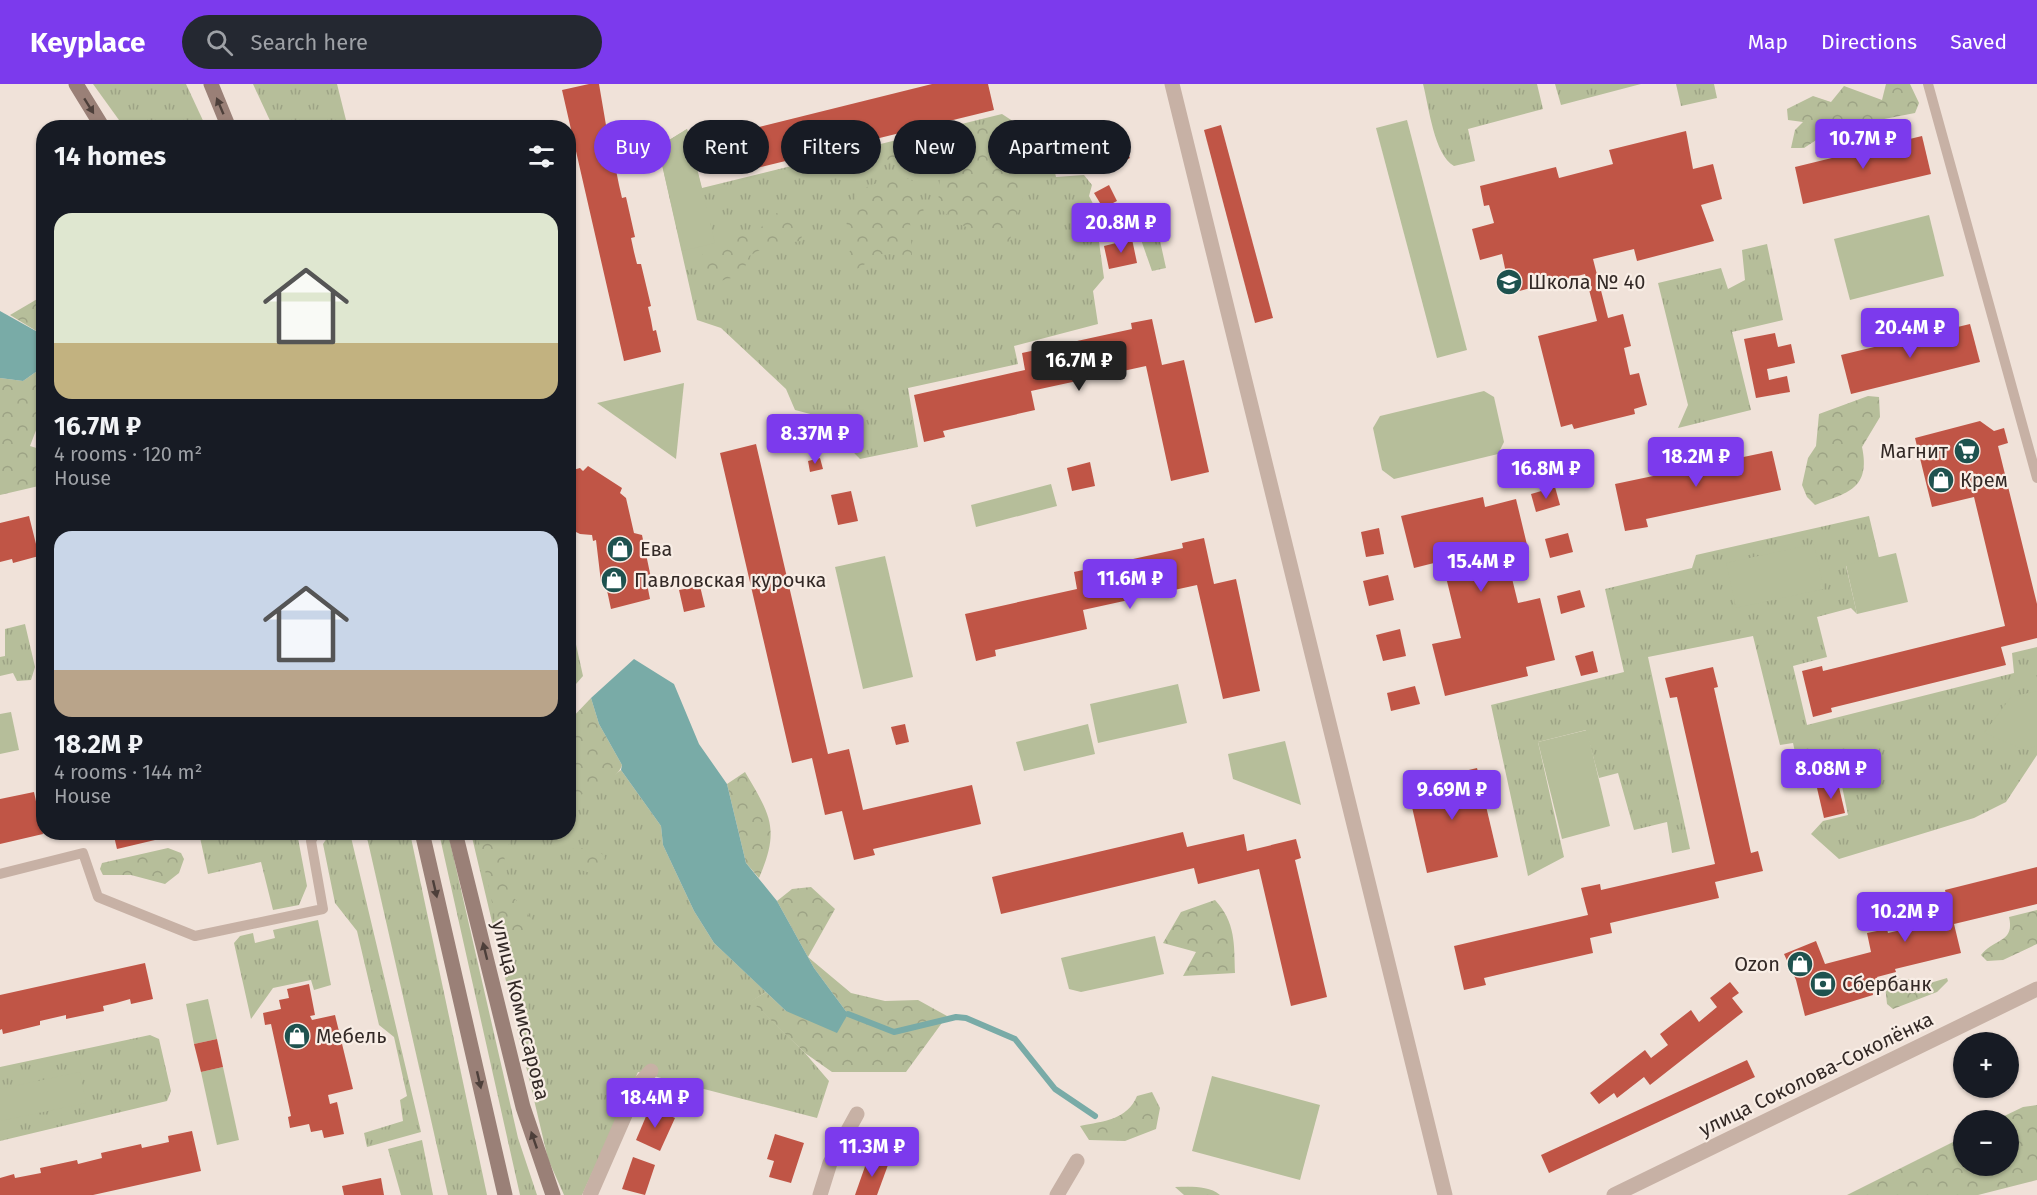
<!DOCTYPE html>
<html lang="en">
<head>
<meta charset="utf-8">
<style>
	:root { --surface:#171b24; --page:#242831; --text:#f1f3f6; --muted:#9ea1a6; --accent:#7c3aed }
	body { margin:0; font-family:"Fira Sans",sans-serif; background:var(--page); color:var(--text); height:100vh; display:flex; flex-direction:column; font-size:22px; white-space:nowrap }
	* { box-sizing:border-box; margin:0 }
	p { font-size:20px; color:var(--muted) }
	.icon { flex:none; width:33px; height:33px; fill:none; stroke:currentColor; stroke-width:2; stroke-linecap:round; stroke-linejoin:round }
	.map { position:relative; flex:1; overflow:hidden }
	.details { position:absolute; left:36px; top:36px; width:540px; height:720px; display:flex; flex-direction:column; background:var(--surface); border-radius:24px; box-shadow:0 2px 4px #0004 }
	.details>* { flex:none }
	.hud { position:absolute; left:594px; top:36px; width:570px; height:54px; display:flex; gap:12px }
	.buttons { position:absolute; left:1953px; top:948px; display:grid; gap:12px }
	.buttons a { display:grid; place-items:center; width:66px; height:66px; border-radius:50%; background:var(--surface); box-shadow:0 2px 4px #0004; font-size:30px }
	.price { position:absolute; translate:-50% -51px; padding:0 14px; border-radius:6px; background:var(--accent); color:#fff; font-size:20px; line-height:39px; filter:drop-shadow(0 2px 3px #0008) }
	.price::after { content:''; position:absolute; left:50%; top:36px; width:18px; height:14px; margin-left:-9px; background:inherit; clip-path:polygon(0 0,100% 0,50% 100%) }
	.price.current { background:#222; color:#fff }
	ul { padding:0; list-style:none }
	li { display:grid; align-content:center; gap:12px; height:318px; padding:0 18px }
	li span { display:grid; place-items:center; height:186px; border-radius:18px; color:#555 }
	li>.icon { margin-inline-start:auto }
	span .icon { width:108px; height:108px; fill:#fffc; stroke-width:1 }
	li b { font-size:26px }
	h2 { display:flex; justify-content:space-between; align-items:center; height:72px; padding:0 18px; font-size:26px }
	.tag { padding:0 21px; border-radius:27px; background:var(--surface); box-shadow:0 2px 4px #0004; font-size:21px; line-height:54px }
	.tag.current { background:var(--accent); color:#fff }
	header { display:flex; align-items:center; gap:36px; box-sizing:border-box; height:84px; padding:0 30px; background:var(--accent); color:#fff }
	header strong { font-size:28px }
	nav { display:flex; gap:33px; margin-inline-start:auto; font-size:21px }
	.search { width:420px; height:54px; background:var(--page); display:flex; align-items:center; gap:15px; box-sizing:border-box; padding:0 21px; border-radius:33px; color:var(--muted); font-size:22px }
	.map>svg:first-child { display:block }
	.grass { fill:url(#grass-tufts) }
	.forest { fill:url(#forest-crowns) }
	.park { fill:#b6be9a }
	.water { fill:#79aba7 }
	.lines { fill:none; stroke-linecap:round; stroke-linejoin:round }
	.stream { stroke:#79aba7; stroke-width:6 }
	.building { fill:#c05546 }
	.lane { stroke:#c7b1a5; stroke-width:10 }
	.street { stroke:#c7b1a5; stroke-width:15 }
	.secondary { stroke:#9a8077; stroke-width:15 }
	.oneway { fill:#4d3f3a }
	.labels { text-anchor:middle; stroke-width:4.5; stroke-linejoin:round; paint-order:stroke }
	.poi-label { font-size:20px; fill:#332926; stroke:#f8ede5; text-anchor:start }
	.street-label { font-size:20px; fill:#332926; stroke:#f8ede5 }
</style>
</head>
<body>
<header>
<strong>Keyplace</strong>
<div class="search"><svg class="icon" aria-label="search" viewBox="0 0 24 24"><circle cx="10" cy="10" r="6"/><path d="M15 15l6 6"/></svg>Search here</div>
<nav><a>Map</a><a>Directions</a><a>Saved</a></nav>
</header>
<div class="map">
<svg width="2037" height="1111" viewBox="0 0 2037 1111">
	<defs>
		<pattern id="grass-tufts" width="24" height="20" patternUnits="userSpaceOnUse" patternTransform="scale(1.5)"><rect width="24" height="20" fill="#b6be9a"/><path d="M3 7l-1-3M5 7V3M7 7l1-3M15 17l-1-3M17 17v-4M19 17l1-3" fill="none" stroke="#9da385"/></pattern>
		<pattern id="forest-crowns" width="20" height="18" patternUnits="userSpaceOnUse" patternTransform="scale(1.5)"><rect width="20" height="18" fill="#b6be9a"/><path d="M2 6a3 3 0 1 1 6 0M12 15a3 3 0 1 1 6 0" fill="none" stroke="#9da385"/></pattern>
	</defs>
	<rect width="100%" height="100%" fill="#f0e2d9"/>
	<g class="grass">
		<polygon points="93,0 186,0 206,43 124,43"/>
		<polygon points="253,0 337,0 346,36 333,43 273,43"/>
		<path d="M1423,0H1537L1543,25L1468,45L1475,77L1454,82C1434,71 1429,23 1423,0Z"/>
		<polygon points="1555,0 1641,0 1561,21"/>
		<polygon points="1676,0 1714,0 1717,14 1681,22"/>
		<polygon points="1002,30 1049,61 1056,93 1084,91 1092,101 1089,112 1104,141 1143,120 1155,134 1166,184 1152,187 1139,150 1099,158 1104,194 1093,207 1098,240 1014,262 1018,280 908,304 918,363 860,375 818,332 795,326 786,305 721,244 697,236 658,63 687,45 702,104"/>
		<polygon points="1767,160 1783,236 1732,248 1751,326 1678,344 1688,321 1658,199 1721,184 1728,205 1745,196 1742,166"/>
		<polygon points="1869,432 1879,474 1846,482 1857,530 1851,524 1817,533 1827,573 1793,582 1807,641 2014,589 2012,569 2037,563 2037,671 2006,718 1974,734 1839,775 1811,750 1823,737 1848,731 1839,688 1801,696 1793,659 1780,661 1753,552 1648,573 1690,765 1672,769 1667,738 1634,746 1618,689 1599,694 1586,646 1538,658 1564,773 1528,792 1491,621 1624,588 1605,505 1692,484 1696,471"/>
		<polygon points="569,529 583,592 569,608 568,608"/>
		<polygon points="25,540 35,583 31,596 17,597 13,589 0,592 0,573 5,572 5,545"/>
		<polygon points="621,686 661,742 663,761 694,827 714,859 766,908 752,917 805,969 829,997 817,1034 638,988 582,1111 564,1111 548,1075 471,749 568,748 569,713 601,701"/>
		<polygon points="331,748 350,749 421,1048 367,1063 364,1049 403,1037 400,1016 407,1012 394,953 379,941 357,847 335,819 323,760"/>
		<polygon points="199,749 297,749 307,802 299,821 273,826 261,778 208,790"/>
		<polygon points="366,749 410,749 487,1111 448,1111"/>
		<polygon points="439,749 448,749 518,1054 537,1111 520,1111"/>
		<polygon points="318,836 331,901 314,906 311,896 273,904 251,935 234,859 240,852 253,849 255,859 275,854 273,846"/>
		<polygon points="150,951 159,955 171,1007 167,1017 0,1057 0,983"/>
		<polygon points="422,1056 433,1111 401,1111 388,1065"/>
	</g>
	<g class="forest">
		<polygon points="1886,0 1910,0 1919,19 1915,29 1833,45 1804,64 1791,64 1795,46 1803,38 1788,36 1787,25 1813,12 1831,18 1844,2 1882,16"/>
		<polygon points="997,39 1012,45 1006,58 1025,62 1028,76 1022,86 1027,99 1009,159 956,139 938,122 941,77 934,68 897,72 860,87 835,88 827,81"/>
		<polygon points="904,93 915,98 910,111 924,126 910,138 912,171 881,170 849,190 846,176 852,162 846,137 855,120 857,107 885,96"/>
		<polygon points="773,129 790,130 803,143 801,157 767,162 749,172 742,191 713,199 705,195 701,172 726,152 761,144 767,132"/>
		<polygon points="39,214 43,215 43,251 10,231"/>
		<polygon points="43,283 43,328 30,362 43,366 43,401 0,411 0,294 23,297"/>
		<path d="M1868,312L1879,313L1880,333L1862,363C1871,405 1847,409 1815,421L1807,413L1802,401L1808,374L1816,362L1819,330Z"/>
		<path d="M591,614L599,640L622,681C618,696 584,713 569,713V637Z"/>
		<path d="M745,688C771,732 780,745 759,794L746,779L727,700Z"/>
		<polygon points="477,749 514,749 504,771 510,809 534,838 522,860 512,864 501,860"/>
		<polygon points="168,764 181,769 184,775 179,789 165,800 131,791 103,791 100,785 102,779"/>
		<polygon points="595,764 605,773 601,787 590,789 575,784 570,775 571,765"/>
		<polygon points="811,803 835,825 808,873 851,909 885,917 918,916 947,932 906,988 832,988 805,969 751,917 766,908 786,927 848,930 814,884 777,817 792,805"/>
		<path d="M1215,816C1236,839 1234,860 1235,889L1183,892L1196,868L1163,859L1181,828Z"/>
		<path d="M2037,826V860L2003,876L1987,877L1981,871C1994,854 2015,859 2009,833Z"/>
		<polygon points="1901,894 1930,899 1947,894 1948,897 1937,908 1893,925 1887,920 1885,901"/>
		<path d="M1152,1008L1160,1024L1156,1045L1125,1057L1089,1056L1080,1042C1104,1037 1127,1036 1137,1012Z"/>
		<polygon points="2037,1021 2037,1096 1978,1111 1847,1111 1963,1053 1964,1082 2008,1082 2008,1036 1996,1036 2023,1023"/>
		<path d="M1175,1103C1189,1103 1208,1101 1220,1111H1184Z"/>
	</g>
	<g class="park">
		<polygon points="1407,36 1467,266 1437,274 1376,44"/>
		<polygon points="687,45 715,159 682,167 658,63"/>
		<polygon points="1929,131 1944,192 1850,216 1834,155"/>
		<polygon points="684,299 676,375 597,319"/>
		<polygon points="1484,307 1494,313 1504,358 1498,370 1394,395 1382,386 1373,344 1380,332"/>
		<polygon points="1051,400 1057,422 976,443 971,421"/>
		<polygon points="1814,460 1824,505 1736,524 1726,479"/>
		<polygon points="1896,469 1908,518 1857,530 1846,481"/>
		<polygon points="885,472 913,593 863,605 835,483"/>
		<polygon points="1178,600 1187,639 1098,659 1090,620"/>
		<polygon points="2037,607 2037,662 2025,666 1984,649 2011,613"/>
		<polygon points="11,628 19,666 0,670 0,630"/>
		<polygon points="1088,640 1095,670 1024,687 1016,658"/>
		<polygon points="1587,646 1610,742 1562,755 1538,658"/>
		<polygon points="1285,657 1301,721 1233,695 1228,670"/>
		<polygon points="1155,852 1164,890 1081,908 1069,905 1061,874"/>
		<polygon points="208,915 217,955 194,960 186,920"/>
		<polygon points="223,983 239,1056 217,1061 201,988"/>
		<polygon points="80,988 86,1019 0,1037 0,1005"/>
		<polygon points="1212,992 1320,1021 1300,1096 1192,1067"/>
	</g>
	<g class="water">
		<polygon points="0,227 43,251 43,283 23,297 0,294"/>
		<polygon points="634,575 674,600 699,660 727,700 746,779 777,817 814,884 848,930 837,949 786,927 714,859 694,827 663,761 661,742 621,686 622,681 599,640 591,614"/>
	</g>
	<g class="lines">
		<polyline class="stream" points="848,930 894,948 956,933 966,934 1015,955 1055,1005 1095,1032"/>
	</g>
	<g class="building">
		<polygon points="589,0 599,0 607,47 610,47 619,86 616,86 619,101 622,114 626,113 635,153 631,154 634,168 637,180 641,180 651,222 648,223 651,236 653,247 656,246 661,268 624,277 562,6"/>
		<polygon points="932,0 988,0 994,26 745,87 735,49"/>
		<polygon points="1221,41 1273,234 1255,239 1204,46"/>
		<polygon points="1686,47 1693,85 1713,80 1722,115 1701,121 1714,157 1637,177 1634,165 1593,175 1608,234 1623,230 1631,262 1624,264 1630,291 1639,289 1647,321 1634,325 1635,330 1574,345 1572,340 1561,343 1538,252 1597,237 1585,190 1508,210 1503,190 1506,189 1502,170 1480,176 1472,145 1494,139 1489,121 1484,122 1480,102 1556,83 1559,94 1613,80 1609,66"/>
		<polygon points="1118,50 1130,74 1115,81 1103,58"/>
		<polygon points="1922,52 1931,90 1803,120 1795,83"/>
		<polygon points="1069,64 1072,84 1060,86 1057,66"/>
		<polygon points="1109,101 1117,117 1103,124 1094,109"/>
		<polygon points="1132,155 1137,179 1109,185 1104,162"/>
		<polygon points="1152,235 1162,281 1184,276 1209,388 1171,397 1146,282 1031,307 1035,326 943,347 945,353 924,358 914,311 1025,286 1022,269 1132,245 1131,239"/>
		<polygon points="1970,240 1980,278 1851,310 1841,271"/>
		<polygon points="1775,249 1778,263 1791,260 1795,279 1767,285 1769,296 1787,292 1790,308 1756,314 1744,255"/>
		<polygon points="1980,337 1994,347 2004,344 2008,359 1998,362 2037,520 2037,554 2001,563 2006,581 1831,624 1832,628 1813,633 1802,587 1822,582 1823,587 2005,542 1974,413 1932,423 1915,354"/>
		<polygon points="756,360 828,670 849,665 863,726 972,701 981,740 873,765 875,771 854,776 842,727 825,731 812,674 792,679 720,369"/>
		<polygon points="1772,367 1781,406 1646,435 1648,443 1625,447 1615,400"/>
		<polygon points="820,374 823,385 810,388 808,377"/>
		<polygon points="1090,378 1095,402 1072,407 1067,384"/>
		<polygon points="588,382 622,404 620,409 626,414 634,449 642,451 651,494 646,495 650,515 611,525 605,497 601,498 596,456 593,457 592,451 580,450 568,444 569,387 580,384 583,387"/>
		<polygon points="1555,403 1560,421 1536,428 1531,410"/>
		<polygon points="851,407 858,437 838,441 831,411"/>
		<polygon points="1483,413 1485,423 1516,415 1529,469 1507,474 1518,519 1540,514 1555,576 1526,583 1528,592 1445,612 1432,560 1461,554 1442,477 1414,484 1401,432"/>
		<polygon points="29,432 39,472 13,479 12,475 0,478 0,439"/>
		<polygon points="1379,444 1384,470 1366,473 1361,448"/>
		<polygon points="1568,449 1573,468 1550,474 1545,455"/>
		<polygon points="1204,454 1214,500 1236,495 1260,607 1223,615 1197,501 1083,526 1087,545 995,566 996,572 976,577 965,530 1077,505 1074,488 1183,464 1182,459"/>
		<polygon points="1388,491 1394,516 1369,522 1363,497"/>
		<polygon points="700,502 705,523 684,528 679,506"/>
		<polygon points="1580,506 1585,523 1561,530 1557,512"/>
		<polygon points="1400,545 1406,572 1383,577 1376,551"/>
		<polygon points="1593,567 1598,588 1581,592 1575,572"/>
		<polygon points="1713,583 1718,603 1714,604 1751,769 1758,767 1763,787 1715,798 1719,814 1610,839 1612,849 1590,854 1593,869 1484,894 1486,901 1464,906 1454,862 1588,831 1581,804 1600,800 1601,806 1715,780 1677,613 1670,614 1665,594"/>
		<polygon points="1415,602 1420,620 1391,627 1387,609"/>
		<polygon points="905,640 909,658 896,661 891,643"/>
		<polygon points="1477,684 1498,773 1427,789 1407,701"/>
		<polygon points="1838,699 1845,729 1824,734 1817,704"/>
		<polygon points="34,708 43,750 0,760 0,715"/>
		<polygon points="113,748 153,748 155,756 117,765"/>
		<polygon points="1183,748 1187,763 1244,750 1247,767 1296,755 1301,774 1295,776 1327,913 1291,922 1259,785 1198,800 1194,784 1001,830 992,793"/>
		<polygon points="2037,783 2037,820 1954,840 1961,869 1895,885 1896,888 1877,893 1879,898 1871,900 1873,911 1805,932 1796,896 1784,870 1816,857 1825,880 1871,868 1867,849 1887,845 1888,849 1952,834 1945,806"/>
		<polygon points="145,879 153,915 131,920 130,915 116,919 103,922 104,927 66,935 66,931 40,937 40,941 3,950 2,945 0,946 0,911"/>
		<polygon points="1730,898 1739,909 1732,914 1743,928 1650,1001 1644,993 1617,1014 1614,1009 1599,1020 1590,1009 1645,966 1651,974 1668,961 1660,950 1691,926 1699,938 1717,923 1710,914"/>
		<polygon points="309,900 315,931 310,932 312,936 335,931 353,1005 328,1011 330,1020 337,1018 344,1050 324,1054 322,1046 311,1048 309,1040 290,1044 288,1033 291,1032 271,940 265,941 263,929 281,925 279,916 289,914 287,905"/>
		<polygon points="217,955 223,983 201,988 194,960"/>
		<polygon points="1747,976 1755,993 1549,1089 1541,1071"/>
		<polygon points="650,1023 675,1034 660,1067 636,1056"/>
		<polygon points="192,1047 201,1087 93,1111 0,1111 0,1094 14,1090 15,1094 41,1089 40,1084 77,1076 78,1080 102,1074 101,1069 141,1060 142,1064 169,1058 168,1052"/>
		<polygon points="775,1050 804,1059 791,1099 769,1093 774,1077 767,1075"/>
		<polygon points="633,1073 655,1081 645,1111 622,1105"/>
		<polygon points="868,1074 888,1081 877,1111 855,1111"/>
		<polygon points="381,1094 384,1111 344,1111 342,1102"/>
	</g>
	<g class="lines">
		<g class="lane">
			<polyline points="1928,0 2037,394"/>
			<polyline points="0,790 83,769 98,813 195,852 323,825 311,757 316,748"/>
		</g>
		<g class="street">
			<polyline points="1172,0 1445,1111"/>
			<polyline points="590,1111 638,1001 651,987"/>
			<polyline points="820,1111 830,1079 857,1030"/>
			<polyline points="1057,1111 1077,1077"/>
			<polyline points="1614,1111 2037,905"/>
		</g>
		<g class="secondary">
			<polyline points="76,0 103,44"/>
			<polyline points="211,0 229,44"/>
			<polyline points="422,748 505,1111"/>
			<polyline points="455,748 523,1023 553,1111"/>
		</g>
	</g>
	<defs><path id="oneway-solid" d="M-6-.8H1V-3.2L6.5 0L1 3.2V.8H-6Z" transform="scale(1.5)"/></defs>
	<g class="oneway">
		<use href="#oneway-solid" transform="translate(89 22) rotate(58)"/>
		<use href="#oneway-solid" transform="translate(220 22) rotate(-113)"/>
		<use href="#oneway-solid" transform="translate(435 805) rotate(77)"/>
		<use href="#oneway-solid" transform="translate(485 867) rotate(-104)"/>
		<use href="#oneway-solid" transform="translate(479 996) rotate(77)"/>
		<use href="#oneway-solid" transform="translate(534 1056) rotate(-109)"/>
	</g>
	<defs>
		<symbol id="school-disc" viewBox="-11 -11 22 22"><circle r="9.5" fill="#1e524f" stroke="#f8ede5"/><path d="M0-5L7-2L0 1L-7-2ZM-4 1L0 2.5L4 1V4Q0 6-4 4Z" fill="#fff"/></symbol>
		<symbol id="supermarket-disc" viewBox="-11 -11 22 22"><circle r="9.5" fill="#1e524f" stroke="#f8ede5"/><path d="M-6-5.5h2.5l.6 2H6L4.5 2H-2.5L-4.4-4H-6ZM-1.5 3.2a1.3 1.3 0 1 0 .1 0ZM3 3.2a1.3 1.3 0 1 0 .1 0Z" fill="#fff"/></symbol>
		<symbol id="shop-disc" viewBox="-11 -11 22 22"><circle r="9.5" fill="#1e524f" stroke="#f8ede5"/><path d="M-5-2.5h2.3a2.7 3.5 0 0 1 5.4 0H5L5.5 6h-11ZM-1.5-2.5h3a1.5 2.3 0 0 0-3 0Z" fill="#fff"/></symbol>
		<symbol id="bank-disc" viewBox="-11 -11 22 22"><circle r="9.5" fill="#1e524f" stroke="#f8ede5"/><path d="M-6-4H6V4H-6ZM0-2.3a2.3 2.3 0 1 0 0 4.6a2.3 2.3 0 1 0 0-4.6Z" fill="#fff"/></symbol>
	</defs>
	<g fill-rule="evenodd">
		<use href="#school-disc" x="1494" y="183" width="30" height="30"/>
		<use href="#supermarket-disc" x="1952" y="352" width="30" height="30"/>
		<use href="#shop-disc" x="1926" y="381" width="30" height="30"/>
		<use href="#shop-disc" x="605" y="450" width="30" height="30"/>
		<use href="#shop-disc" x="599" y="481" width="30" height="30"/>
		<use href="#shop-disc" x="1785" y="865" width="30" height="30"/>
		<use href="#bank-disc" x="1808" y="885" width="30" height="30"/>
		<use href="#shop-disc" x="282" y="937" width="30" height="30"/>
	</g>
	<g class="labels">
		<g class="poi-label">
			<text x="1528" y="205">Школа № 40</text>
			<text x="1948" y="374" text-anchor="end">Магнит</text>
			<text x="1960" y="403">Крем</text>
			<text x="640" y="472">Ева</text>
			<text x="634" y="503">Павловская курочка</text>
			<text x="1780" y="887" text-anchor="end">Ozon</text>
			<text x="1842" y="907">Сбербанк</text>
			<text x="316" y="959">Мебель</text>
		</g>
		<g class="street-label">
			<text transform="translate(521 926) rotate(76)" y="7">улица Комиссарова</text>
			<text transform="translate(1816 990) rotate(-26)" y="7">улица Соколова-Соколёнка</text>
		</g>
	</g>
</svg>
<div class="buttons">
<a>+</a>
<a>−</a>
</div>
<b class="price" style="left:1863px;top:86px">10.7M ₽</b>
<b class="price" style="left:1121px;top:170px">20.8M ₽</b>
<b class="price" style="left:1910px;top:275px">20.4M ₽</b>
<b class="price current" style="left:1079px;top:308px">16.7M ₽</b>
<b class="price" style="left:815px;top:381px">8.37M ₽</b>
<b class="price" style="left:1696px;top:404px">18.2M ₽</b>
<b class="price" style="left:1546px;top:416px">16.8M ₽</b>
<b class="price" style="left:1481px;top:509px">15.4M ₽</b>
<b class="price" style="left:1130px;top:526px">11.6M ₽</b>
<b class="price" style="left:1831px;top:716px">8.08M ₽</b>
<b class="price" style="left:1452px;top:737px">9.69M ₽</b>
<b class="price" style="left:1905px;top:859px">10.2M ₽</b>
<b class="price" style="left:655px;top:1045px">18.4M ₽</b>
<b class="price" style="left:872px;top:1094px">11.3M ₽</b>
<div class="hud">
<a class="tag current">Buy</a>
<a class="tag">Rent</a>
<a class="tag">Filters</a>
<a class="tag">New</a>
<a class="tag">Apartment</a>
</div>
<section class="details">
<h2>14 homes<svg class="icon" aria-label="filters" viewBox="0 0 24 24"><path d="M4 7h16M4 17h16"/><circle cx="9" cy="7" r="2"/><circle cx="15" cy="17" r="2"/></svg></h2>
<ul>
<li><span style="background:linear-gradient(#dfe7d0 70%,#c2b280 0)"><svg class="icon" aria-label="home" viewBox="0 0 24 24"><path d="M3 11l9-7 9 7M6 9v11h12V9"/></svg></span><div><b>16.7M ₽</b><p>4 rooms · 120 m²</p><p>House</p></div></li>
<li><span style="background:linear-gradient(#c9d6e8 75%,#b9a48a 0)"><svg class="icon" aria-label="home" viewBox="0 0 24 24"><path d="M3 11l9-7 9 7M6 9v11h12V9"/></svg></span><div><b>18.2M ₽</b><p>4 rooms · 144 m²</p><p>House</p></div></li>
</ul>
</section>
</div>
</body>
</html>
